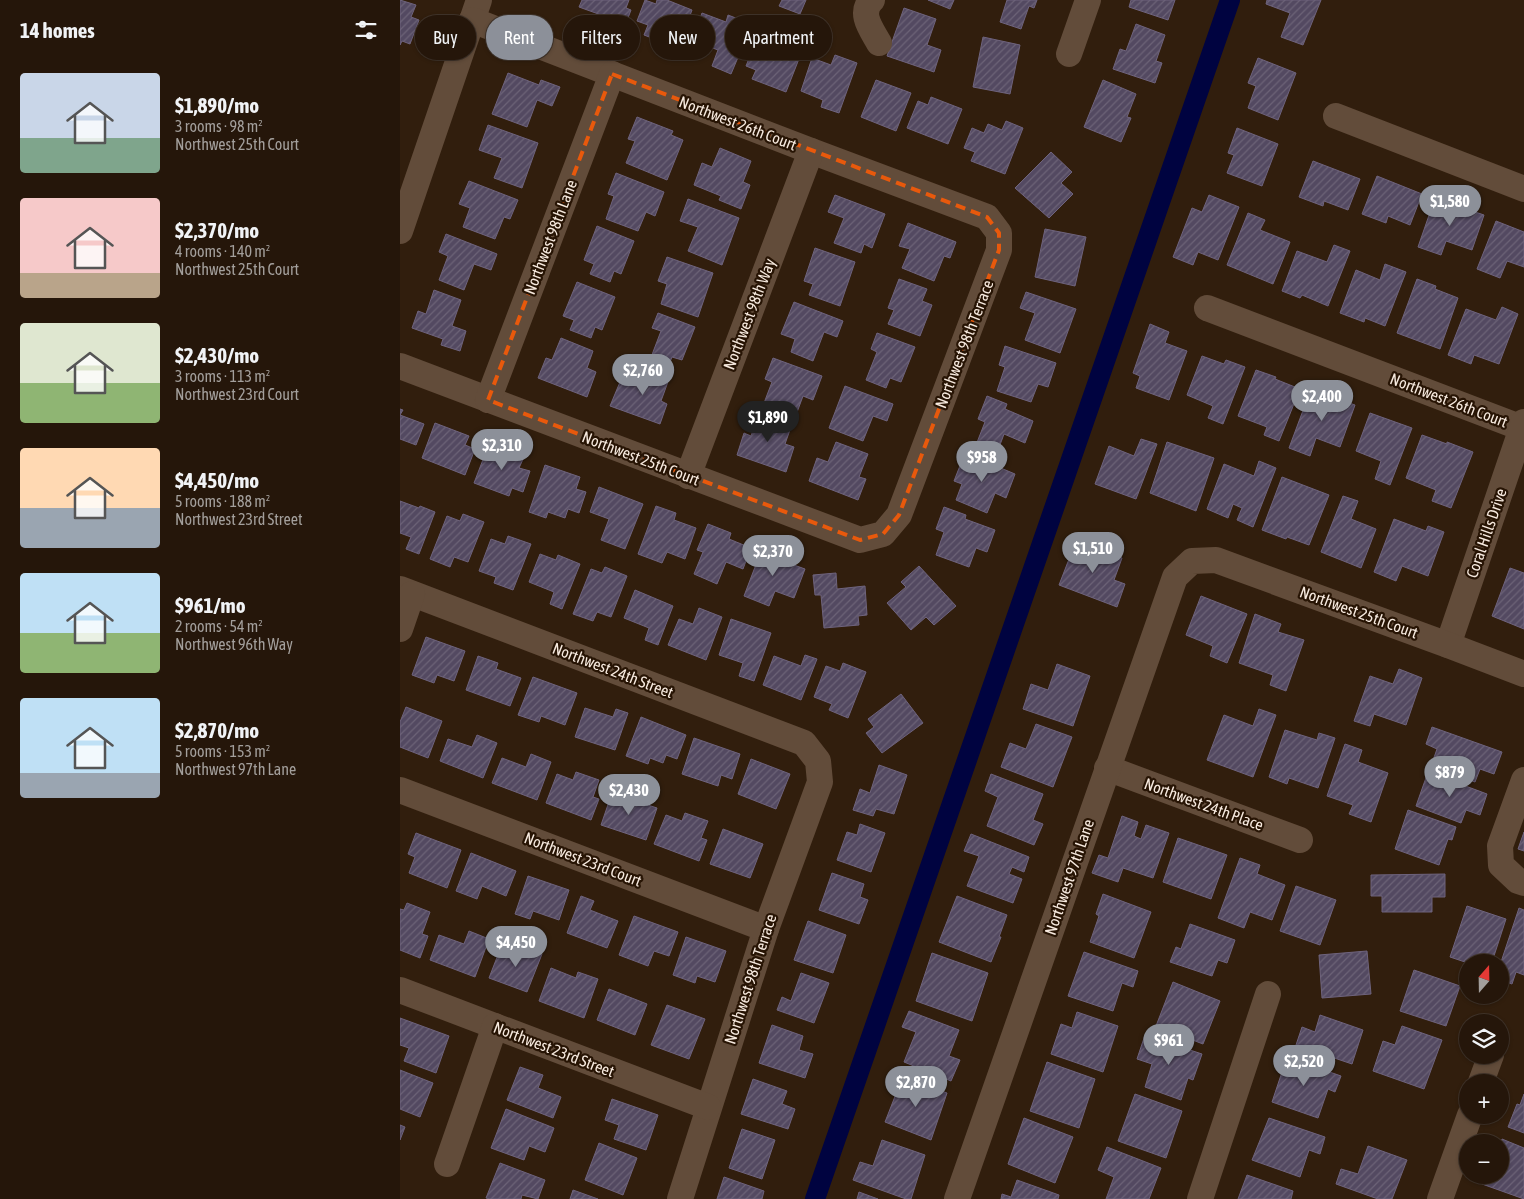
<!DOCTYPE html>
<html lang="en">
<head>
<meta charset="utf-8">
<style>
	:root { --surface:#25160a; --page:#312318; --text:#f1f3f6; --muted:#a39f9c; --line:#42352b; --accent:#8c9099 }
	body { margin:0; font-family:"Asap Condensed",sans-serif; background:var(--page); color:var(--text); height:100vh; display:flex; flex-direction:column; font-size:19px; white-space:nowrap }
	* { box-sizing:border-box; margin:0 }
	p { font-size:16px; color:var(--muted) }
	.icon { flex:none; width:28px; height:28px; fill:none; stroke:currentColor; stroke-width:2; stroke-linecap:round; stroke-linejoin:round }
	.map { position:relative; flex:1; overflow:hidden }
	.side { display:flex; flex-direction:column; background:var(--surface); width:400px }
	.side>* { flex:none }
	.guide { position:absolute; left:15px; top:15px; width:475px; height:45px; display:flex; gap:10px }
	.needle { width:32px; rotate:20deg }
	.controls { position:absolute; left:1059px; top:954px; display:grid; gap:10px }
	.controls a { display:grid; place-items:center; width:50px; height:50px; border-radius:50%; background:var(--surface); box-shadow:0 1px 4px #0004,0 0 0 1px var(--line); font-size:25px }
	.price { position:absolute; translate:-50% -42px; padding:0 11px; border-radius:18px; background:var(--accent); color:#fff; font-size:16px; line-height:32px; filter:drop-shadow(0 1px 2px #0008) }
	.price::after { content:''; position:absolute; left:50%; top:30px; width:15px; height:11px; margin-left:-8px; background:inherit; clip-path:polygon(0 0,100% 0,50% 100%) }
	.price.selected { background:#222; color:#fff }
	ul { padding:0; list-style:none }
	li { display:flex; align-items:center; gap:15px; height:125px; padding:0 20px }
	li span { display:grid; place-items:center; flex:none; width:140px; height:100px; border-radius:5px; color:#555 }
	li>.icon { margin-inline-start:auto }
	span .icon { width:60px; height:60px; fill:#fffc; stroke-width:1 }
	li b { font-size:21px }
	h2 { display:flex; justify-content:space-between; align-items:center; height:60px; padding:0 20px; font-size:21px }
	.tag { padding:0 18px; border-radius:22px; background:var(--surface); box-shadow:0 1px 4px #0004,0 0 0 1px var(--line); font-size:18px; line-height:45px }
	.tag.selected { background:var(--accent); color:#fff }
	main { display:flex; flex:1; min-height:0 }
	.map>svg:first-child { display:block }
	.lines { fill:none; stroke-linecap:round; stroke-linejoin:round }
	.canal { stroke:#000340; stroke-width:20 }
	.building { fill:url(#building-hatch); stroke:#6e637d }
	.minor { stroke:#624c3a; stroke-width:26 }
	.marked { fill:none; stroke:#e8590c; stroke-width:4; stroke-dasharray:10 6; stroke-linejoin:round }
	.labels { text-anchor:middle; stroke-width:4.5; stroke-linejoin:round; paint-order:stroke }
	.street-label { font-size:16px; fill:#f7eadf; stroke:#271404 }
</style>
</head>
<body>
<main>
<section class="side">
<h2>14 homes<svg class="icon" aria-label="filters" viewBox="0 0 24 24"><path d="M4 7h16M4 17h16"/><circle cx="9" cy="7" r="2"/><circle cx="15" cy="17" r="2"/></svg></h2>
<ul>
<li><span style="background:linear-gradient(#c9d6e8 65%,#7fa58c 0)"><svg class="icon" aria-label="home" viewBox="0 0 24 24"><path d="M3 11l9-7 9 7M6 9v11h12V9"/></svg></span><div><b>$1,890/mo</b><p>3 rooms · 98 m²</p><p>Northwest 25th Court</p></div></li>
<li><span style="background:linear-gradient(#f6c9c9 75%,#b9a48a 0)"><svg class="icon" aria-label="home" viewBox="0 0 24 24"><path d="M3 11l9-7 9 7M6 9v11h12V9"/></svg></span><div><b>$2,370/mo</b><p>4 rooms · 140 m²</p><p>Northwest 25th Court</p></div></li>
<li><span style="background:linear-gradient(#dfe7d0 60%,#8fb573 0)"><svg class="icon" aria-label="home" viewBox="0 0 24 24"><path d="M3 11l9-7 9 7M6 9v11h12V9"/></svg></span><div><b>$2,430/mo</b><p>3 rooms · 113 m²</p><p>Northwest 23rd Court</p></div></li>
<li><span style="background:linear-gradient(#ffd9b3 60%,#9aa5b1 0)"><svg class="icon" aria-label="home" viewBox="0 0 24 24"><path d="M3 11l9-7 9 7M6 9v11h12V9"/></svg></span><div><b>$4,450/mo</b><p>5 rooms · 188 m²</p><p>Northwest 23rd Street</p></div></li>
<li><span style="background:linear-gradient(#bfe0f5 60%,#8fb573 0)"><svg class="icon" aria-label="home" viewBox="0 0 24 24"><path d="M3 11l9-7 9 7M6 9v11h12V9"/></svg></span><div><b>$961/mo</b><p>2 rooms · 54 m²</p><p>Northwest 96th Way</p></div></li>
<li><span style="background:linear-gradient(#bfe0f5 75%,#9aa5b1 0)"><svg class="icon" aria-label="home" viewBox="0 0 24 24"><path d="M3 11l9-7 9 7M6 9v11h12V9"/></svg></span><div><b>$2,870/mo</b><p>5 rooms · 153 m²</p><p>Northwest 97th Lane</p></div></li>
</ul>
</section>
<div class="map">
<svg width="1124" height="1199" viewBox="0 0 1124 1199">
	<defs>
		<pattern id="building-hatch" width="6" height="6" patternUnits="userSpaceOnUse" patternTransform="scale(1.25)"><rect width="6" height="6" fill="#534961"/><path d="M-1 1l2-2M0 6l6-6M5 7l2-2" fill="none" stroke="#6c6377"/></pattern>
	</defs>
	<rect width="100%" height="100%" fill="#311e0d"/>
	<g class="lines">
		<polyline class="canal" points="415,1199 830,0"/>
	</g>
	<g class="building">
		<polygon points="0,0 16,5 11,17 19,20 10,44 2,41 0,45"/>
		<polygon points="182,0 229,0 226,8 231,10 223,31 201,23 204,16 179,7"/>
		<polygon points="245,0 256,4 257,0 267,0 292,10 278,48 244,35 248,25 237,21"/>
		<polygon points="382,0 406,0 400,14 379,6"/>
		<polygon points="528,0 554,0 550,9"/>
		<polygon points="607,0 637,0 634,8 629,6 621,29 600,22"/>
		<polygon points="731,0 775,0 768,20 729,7"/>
		<polygon points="867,0 921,0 903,45 881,37 890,13 866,4"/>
		<polygon points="504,8 536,19 527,45 541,50 534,72 487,56"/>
		<polygon points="302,13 326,22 328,15 346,22 334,53 339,55 331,74 312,66 318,50 292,40"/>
		<polygon points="736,24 765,35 756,61 762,63 755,83 713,69 720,49 726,51"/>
		<polygon points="583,37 620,45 610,94 573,87"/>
		<polygon points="387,39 404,46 386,92 352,79 356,70 346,66 354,46 363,50 367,40 384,47"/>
		<polygon points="435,55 457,63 439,113 421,107 423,100 401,91 412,58 431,65"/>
		<polygon points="858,58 896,73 878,120 848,108 856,86 848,83"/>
		<polygon points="108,73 139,85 141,80 160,87 152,106 137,100 127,127 92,114"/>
		<polygon points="476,80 511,93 496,131 461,117"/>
		<polygon points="703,80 736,94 727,117 731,118 721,142 684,127"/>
		<polygon points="531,97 562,109 548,144 507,128 518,101 528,105"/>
		<polygon points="237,117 273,131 271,135 283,140 267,180 226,163 235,141 228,139"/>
		<polygon points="606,121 623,128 605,174 571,161 575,152 564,148 572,128 584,133 588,124 602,130"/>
		<polygon points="88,125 138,143 122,188 94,178 102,158 79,150"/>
		<polygon points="837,128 878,144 862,186 827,173 834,155 828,153"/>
		<polygon points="320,148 351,161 343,182 350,185 341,209 319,200 321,196 294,185 302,163 312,167"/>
		<polygon points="651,152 672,172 661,183 673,194 649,218 615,188"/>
		<polygon points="913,161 960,179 948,210 924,201 923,206 899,197"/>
		<polygon points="216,173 264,192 255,216 246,212 238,231 206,219 214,196 208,194"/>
		<polygon points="977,176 1022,194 1010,225 988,216 986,223 962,214"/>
		<polygon points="69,181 118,200 110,219 104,217 95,239 63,227 70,208 59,204"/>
		<polygon points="435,195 485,214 472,248 464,244 461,253 434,243 444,218 428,212"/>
		<polygon points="809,195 839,207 818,260 798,252 793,265 773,257 792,208 802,212"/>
		<polygon points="1035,198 1084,215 1072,250 1046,241 1041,255 1018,247"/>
		<polygon points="288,199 339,218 322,265 288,251 298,227 280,221"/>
		<polygon points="848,213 865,220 860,230 890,242 873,284 827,265"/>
		<polygon points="1096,221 1124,232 1124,267 1107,261 1100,278 1077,269"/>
		<polygon points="508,223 556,242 550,258 544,256 534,281 502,268 510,249 499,246"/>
		<polygon points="197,226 234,241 221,274 214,271 210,282 190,274 194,264 184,260"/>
		<polygon points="645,229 686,237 675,286 635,277"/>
		<polygon points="46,234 97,254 91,270 74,264 64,290 39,280 48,256 39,252"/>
		<polygon points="934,245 950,251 928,306 902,295 900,298 882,291 897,251 927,262"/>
		<polygon points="415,248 455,262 440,306 409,295 413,284 404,281"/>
		<polygon points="267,257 313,273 298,317 261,304 267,284 258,281"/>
		<polygon points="985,264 1006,272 985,326 965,318 964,322 940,313 956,270 980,280"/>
		<polygon points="499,279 527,289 522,301 532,305 520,336 488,324 494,310 488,308"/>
		<polygon points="1017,279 1036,286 1035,289 1058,298 1040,349 997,333"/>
		<polygon points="177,282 215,297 202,330 195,327 191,338 170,330 174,320 163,316"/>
		<polygon points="34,290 61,300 52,326 66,331 60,351 41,345 43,339 12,328 18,311 26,314"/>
		<polygon points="626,292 676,309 660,353 625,340 635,313 620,308"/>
		<polygon points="394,302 443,321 437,337 424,332 413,361 391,352 395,339 381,334"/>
		<polygon points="1102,307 1118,314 1099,364 1074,355 1071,364 1048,355 1066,309 1096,320"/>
		<polygon points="258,313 295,327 282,360 272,357 268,367 250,360 261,331 252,328"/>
		<polygon points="750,324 769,332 765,343 787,351 769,400 736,388 740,376 733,373"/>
		<polygon points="477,333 515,347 501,382 490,378 486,388 466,380 477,352 471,349"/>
		<polygon points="161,338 193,351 187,368 196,372 187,397 138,378 146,358 152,360"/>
		<polygon points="605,346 656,363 648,387 638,384 631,402 597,391 605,367 599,365"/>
		<polygon points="802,356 824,364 826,360 845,367 823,424 808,418 813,406 787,395"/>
		<polygon points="373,358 422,376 413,400 403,396 396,415 364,403 372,382 365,379"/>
		<polygon points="237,367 269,379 261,401 267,404 260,424 210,406 220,382 230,385"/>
		<polygon points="856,370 876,377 875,379 900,389 879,441 864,435 867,427 838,416"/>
		<polygon points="445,386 493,404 487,421 473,416 463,441 429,428"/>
		<polygon points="911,389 955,405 940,447 916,438 910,456 889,448"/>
		<polygon points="587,396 607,404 605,409 633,421 625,443 604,434 597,453 576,445 585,422 578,419"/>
		<polygon points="0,409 3,410 0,415 24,424 16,445 0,439"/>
		<polygon points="359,413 392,424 385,444 394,447 386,472 337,455 344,433 351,436"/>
		<polygon points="970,413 1012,428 990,485 975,479 981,461 956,451"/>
		<polygon points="35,423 69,436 65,445 75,449 65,475 22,458"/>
		<polygon points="1022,435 1047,444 1047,442 1073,452 1051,508 1032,501 1036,490 1006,478"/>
		<polygon points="741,439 757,444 736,499 695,484 709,446 734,456"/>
		<polygon points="436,442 468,454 459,477 466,479 458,500 409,481 417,458 428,462"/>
		<polygon points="767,442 814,458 796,511 750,493"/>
		<polygon points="89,444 124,457 119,468 130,471 123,492 112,488 109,496 74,483"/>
		<polygon points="565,453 615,474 606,498 595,493 587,513 556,500 562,484 554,481"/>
		<polygon points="859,461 876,468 853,527 837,520 842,508 833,504 828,518 807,509 824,464 854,476"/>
		<polygon points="145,465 180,477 176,489 186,492 179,513 168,509 165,518 148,512 146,518 129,512"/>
		<polygon points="882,477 929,495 909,545 887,537 886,539 862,530"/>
		<polygon points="199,487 243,504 225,549 201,540 209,519 190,512"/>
		<polygon points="943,496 958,501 951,519 976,529 961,568 921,552"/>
		<polygon points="0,501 19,508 20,506 35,512 19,554 6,549 11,537 0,533"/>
		<polygon points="256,506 276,513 274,520 296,528 285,559 267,552 262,563 238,554"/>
		<polygon points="544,507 566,515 565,519 595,530 587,552 576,548 569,567 536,555 544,532 536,529"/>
		<polygon points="63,514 84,522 68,562 54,557 50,567 30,559 47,516 60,521"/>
		<polygon points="994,519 1026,531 1028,526 1044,532 1028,576 1002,566 996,581 974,572"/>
		<polygon points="308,524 331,533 329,539 351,548 343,569 326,562 317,584 294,574 303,552 297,550"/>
		<polygon points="108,536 131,544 113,590 94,583 96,577 79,571 91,539 105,544"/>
		<polygon points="676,541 722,558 714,580 725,584 717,607 659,585"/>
		<polygon points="363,546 385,554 383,561 405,569 394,598 375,591 369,606 344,596"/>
		<polygon points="140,554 156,560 158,555 180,564 162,609 150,604 154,592 129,582"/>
		<polygon points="519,566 556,606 534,625 526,617 511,630 487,603 506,587 501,582"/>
		<polygon points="205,567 227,576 211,617 197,612 193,621 173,614 191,569 202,573"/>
		<polygon points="1110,568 1124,573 1124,629 1092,616"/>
		<polygon points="436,573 437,589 465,586 467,615 458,616 459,625 424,628 421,595 415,595 413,575"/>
		<polygon points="235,590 273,606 258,645 245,640 249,628 224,618"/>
		<polygon points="801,596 847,614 827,663 810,656 813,646 786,635"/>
		<polygon points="299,608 322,617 306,660 268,645 279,619 293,624"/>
		<polygon points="855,614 881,624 878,632 904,640 886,691 870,685 873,675 839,663"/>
		<polygon points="331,619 371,633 354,681 339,676 343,663 319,655"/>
		<polygon points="26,637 65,651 54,681 37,675 34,683 12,675"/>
		<polygon points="405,655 417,659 401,700 363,685 374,656 401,666"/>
		<polygon points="78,656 98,663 96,669 121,678 110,706 66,690"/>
		<polygon points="443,663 466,672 448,718 429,710 432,704 414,697 426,666 440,671"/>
		<polygon points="657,664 690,676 673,726 623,709 631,684 648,690"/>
		<polygon points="999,669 1022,678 1006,725 974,714 970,726 954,721 970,676 993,684"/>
		<polygon points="133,677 177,693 165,725 141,716 139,722 118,715"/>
		<polygon points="501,694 523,723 482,753 466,733 474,727 468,719"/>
		<polygon points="6,707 42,721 28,758 0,747 0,722"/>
		<polygon points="185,708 213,717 216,709 228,713 215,750 175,737"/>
		<polygon points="859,709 876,715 853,777 807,760 824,715 853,726"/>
		<polygon points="241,717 286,735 277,759 266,755 263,763 250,758 248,764 226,756"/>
		<polygon points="636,724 672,737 653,787 601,767 610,743 626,749"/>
		<polygon points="1032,727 1102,752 1094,774 1080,769 1075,782 1031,766 1037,749 1026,744"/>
		<polygon points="885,730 917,740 919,733 935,738 918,788 889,778 887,784 869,777"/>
		<polygon points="77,735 97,743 83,778 40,761 48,739 72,747"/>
		<polygon points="294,738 340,754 332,779 321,775 318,786 282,774"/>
		<polygon points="945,744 962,750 958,762 988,773 971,822 949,814 953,805 927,796"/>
		<polygon points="131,754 151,762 137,800 92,783 102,758 126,767"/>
		<polygon points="351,759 390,774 376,809 338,794"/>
		<polygon points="479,765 507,775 494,814 476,809 473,816 453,810 460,789 470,793"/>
		<polygon points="176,772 199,780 193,797 199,799 191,820 146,803 157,774 173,780"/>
		<polygon points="1028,772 1087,794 1080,815 1066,810 1061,823 1016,806"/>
		<polygon points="591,774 643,794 633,820 643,824 634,845 587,826 598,797 585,791"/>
		<polygon points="212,793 257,808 246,840 201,825"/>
		<polygon points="1008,810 1056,827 1052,840 1048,839 1039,865 995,849"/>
		<polygon points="285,813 308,821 301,838 307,840 299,861 254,844 266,815 282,821"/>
		<polygon points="722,816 738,822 734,836 741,839 746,825 769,833 753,878 723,868 718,882 692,873 699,855 708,858"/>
		<polygon points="460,824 485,833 471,872 437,860 447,832 457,835"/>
		<polygon points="323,829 363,844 350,878 310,864"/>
		<polygon points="1124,832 1124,851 1118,849"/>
		<polygon points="16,833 61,850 47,888 9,873 15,857 8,854"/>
		<polygon points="571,834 629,857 624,872 612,867 609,874 622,879 613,903 567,886 579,856 564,851"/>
		<polygon points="778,838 827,855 811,899 763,882"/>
		<polygon points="71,853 116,871 106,896 82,886 77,899 56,891"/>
		<polygon points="840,858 860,865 857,874 885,885 872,920 850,912 844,928 818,918"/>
		<polygon points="432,873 464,884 460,897 468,900 459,924 419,910"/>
		<polygon points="1045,874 1045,897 1032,897 1032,912 982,912 982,896 971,896 971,875"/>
		<polygon points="128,876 169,890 159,920 133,911 130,919 115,914"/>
		<polygon points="896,886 936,900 920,945 880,931"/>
		<polygon points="703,894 751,912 734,958 690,942 699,916 696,914"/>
		<polygon points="181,896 194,901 190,910 218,921 207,948 167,933"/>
		<polygon points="557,896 607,915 599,937 601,937 591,962 539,942"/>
		<polygon points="7,903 30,912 22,934 28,936 20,958 0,950 0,909 4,910"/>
		<polygon points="1067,906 1106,919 1092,962 1068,963 1050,957"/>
		<polygon points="1119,908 1124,910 1124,975 1116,972 1112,984 1100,980 1100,965"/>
		<polygon points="234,916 278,932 269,956 254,951 248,966 219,955"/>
		<polygon points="408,921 446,935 433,973 394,960"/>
		<polygon points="790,924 835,940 827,963 818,960 812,976 770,962 776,947 781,949"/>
		<polygon points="69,931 89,939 75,977 30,960 39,935 64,944"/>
		<polygon points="286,937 326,951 315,982 297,976 295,983 273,975"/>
		<polygon points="101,947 125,956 128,949 142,954 127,992 89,978"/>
		<polygon points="967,951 971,994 922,998 919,955"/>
		<polygon points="684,952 738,971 733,987 722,983 713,1011 668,996"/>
		<polygon points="532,953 588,973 572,1021 516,1001"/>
		<polygon points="151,968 176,978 178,972 198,979 184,1018 139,1001"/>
		<polygon points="1014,970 1060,986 1046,1026 1000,1011"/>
		<polygon points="401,973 429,983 414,1023 377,1010 382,997 391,1001"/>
		<polygon points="773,982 820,1001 803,1044 756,1026"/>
		<polygon points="209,989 247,1004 235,1035 197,1020"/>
		<polygon points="267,1005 305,1019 289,1059 251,1045"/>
		<polygon points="509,1011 559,1030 549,1056 560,1060 551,1081 504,1062 516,1032 502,1027"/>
		<polygon points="677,1012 718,1026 703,1072 651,1054 661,1024 672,1028"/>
		<polygon points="920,1015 963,1030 952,1064 896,1045 902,1027 915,1032"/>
		<polygon points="0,1018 49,1036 36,1073 4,1061 9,1048 0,1045"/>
		<polygon points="372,1025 403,1036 399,1050 413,1054 405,1078 359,1063"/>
		<polygon points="1002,1026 1042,1040 1024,1089 973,1071 983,1041 995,1045"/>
		<polygon points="745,1035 802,1054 793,1080 788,1078 781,1100 745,1087 752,1064 737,1059"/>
		<polygon points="887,1057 941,1076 935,1092 928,1089 918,1118 872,1102"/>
		<polygon points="647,1062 695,1079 679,1128 630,1111"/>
		<polygon points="120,1067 143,1075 138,1088 161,1097 153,1118 107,1100"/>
		<polygon points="0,1070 33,1083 20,1117 0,1109"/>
		<polygon points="503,1076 547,1093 531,1140 485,1122"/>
		<polygon points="353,1079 387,1091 382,1104 395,1109 388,1129 341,1114"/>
		<polygon points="735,1094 782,1111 766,1158 718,1141"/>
		<polygon points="1124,1094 1124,1133 1108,1127 1117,1104 1120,1105"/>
		<polygon points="212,1099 258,1115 246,1150 214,1139 219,1125 205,1120"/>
		<polygon points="106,1109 154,1128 145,1152 129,1146 124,1160 91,1148"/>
		<polygon points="624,1118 673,1137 655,1183 608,1164"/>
		<polygon points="869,1118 925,1137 920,1154 909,1150 900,1177 852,1160"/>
		<polygon points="0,1125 5,1127 0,1140"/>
		<polygon points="342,1129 375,1140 362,1179 329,1168"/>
		<polygon points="1102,1139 1124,1148 1124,1199 1082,1184 1086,1175 1100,1175 1100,1145"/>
		<polygon points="482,1140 525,1155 511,1199 506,1199 453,1180 460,1162 473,1166"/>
		<polygon points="199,1143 237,1158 223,1195 185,1180"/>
		<polygon points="968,1146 1007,1160 992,1199 978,1199 936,1184 941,1169 958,1174"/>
		<polygon points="707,1147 761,1168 749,1199 706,1199 714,1177 698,1170"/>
		<polygon points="100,1163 145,1180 138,1199 122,1195 121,1199 90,1199 86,1198"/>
		<polygon points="847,1175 893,1191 891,1199 838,1199"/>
		<polygon points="324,1177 364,1191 362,1199 317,1199"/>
		<polygon points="617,1180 659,1195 658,1199 601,1199 602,1194 611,1197"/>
		<polygon points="173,1190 198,1199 170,1199"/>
		<polygon points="459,1192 478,1199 457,1199"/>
	</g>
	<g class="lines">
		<g class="minor">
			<path d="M472,0C458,13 472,30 479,43"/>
			<polyline points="669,54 688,0"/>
			<polyline points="936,116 1124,189"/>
			<polyline points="0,231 79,0"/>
			<polyline points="807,308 1122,428"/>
			<polyline points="0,366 460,540 483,534 499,515 599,250 599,233 587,217 411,151 72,20"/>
			<polyline points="88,400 212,74"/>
			<polyline points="288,476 411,151"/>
			<polyline points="0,589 404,743 418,761 420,782 366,929 280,1199"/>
			<polyline points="0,629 12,594"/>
			<polyline points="1048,645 1124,422"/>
			<polyline points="707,768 900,840"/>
			<polyline points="1124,780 1100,846 1101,865 1118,881 1124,883"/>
			<polyline points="0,790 366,929"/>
			<polyline points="0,990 308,1107"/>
			<polyline points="1081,1082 1091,1055"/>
			<polyline points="47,1164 95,1026"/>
			<polyline points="557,1199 775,577 792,561 816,560 1048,645 1124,674"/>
			<polyline points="800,1199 868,994"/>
			<polyline points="1040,1199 1070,1115"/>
		</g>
	</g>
	<path class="marked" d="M212,74L587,217L599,233V250L499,515L483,534L460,540L88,400Z"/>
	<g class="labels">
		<g class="street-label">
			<text transform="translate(338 123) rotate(21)" y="6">Northwest 26th Court</text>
			<text transform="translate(150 237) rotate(-69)" y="6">Northwest 98th Lane</text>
			<text transform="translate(349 314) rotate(-69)" y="6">Northwest 98th Way</text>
			<text transform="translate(564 344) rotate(-69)" y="6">Northwest 98th Terrace</text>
			<text transform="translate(1049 400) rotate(21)" y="6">Northwest 26th Court</text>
			<text transform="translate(241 458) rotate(21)" y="6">Northwest 25th Court</text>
			<text transform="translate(1086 533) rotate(-71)" y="6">Coral Hills Drive</text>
			<text transform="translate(959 612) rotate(20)" y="6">Northwest 25th Court</text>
			<text transform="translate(213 670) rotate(21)" y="6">Northwest 24th Street</text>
			<text transform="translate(804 804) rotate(20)" y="6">Northwest 24th Place</text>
			<text transform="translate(183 859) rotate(21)" y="6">Northwest 23rd Court</text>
			<text transform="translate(669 877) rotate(-71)" y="6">Northwest 97th Lane</text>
			<text transform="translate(350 979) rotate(-72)" y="6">Northwest 98th Terrace</text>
			<text transform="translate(154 1049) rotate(21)" y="6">Northwest 23rd Street</text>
		</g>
	</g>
</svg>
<div class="controls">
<a><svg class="needle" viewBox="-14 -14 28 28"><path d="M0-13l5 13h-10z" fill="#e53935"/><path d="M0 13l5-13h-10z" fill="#a39f9c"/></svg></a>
<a><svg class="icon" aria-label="layers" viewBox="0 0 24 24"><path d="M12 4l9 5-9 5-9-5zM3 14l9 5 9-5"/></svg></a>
<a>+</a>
<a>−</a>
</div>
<b class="price" style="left:1050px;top:227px">$1,580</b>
<b class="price" style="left:243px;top:396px">$2,760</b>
<b class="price" style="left:922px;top:422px">$2,400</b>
<b class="price selected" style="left:368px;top:443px">$1,890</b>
<b class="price" style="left:102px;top:471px">$2,310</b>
<b class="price" style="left:582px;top:483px">$958</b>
<b class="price" style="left:693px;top:574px">$1,510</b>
<b class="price" style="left:373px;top:577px">$2,370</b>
<b class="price" style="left:1050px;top:798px">$879</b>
<b class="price" style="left:229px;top:816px">$2,430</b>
<b class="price" style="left:116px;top:968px">$4,450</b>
<b class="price" style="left:769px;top:1066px">$961</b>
<b class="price" style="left:904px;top:1087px">$2,520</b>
<b class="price" style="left:516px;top:1108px">$2,870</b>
<div class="guide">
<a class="tag">Buy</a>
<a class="tag selected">Rent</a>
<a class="tag">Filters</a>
<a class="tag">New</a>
<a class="tag">Apartment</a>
</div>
</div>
</main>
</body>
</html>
